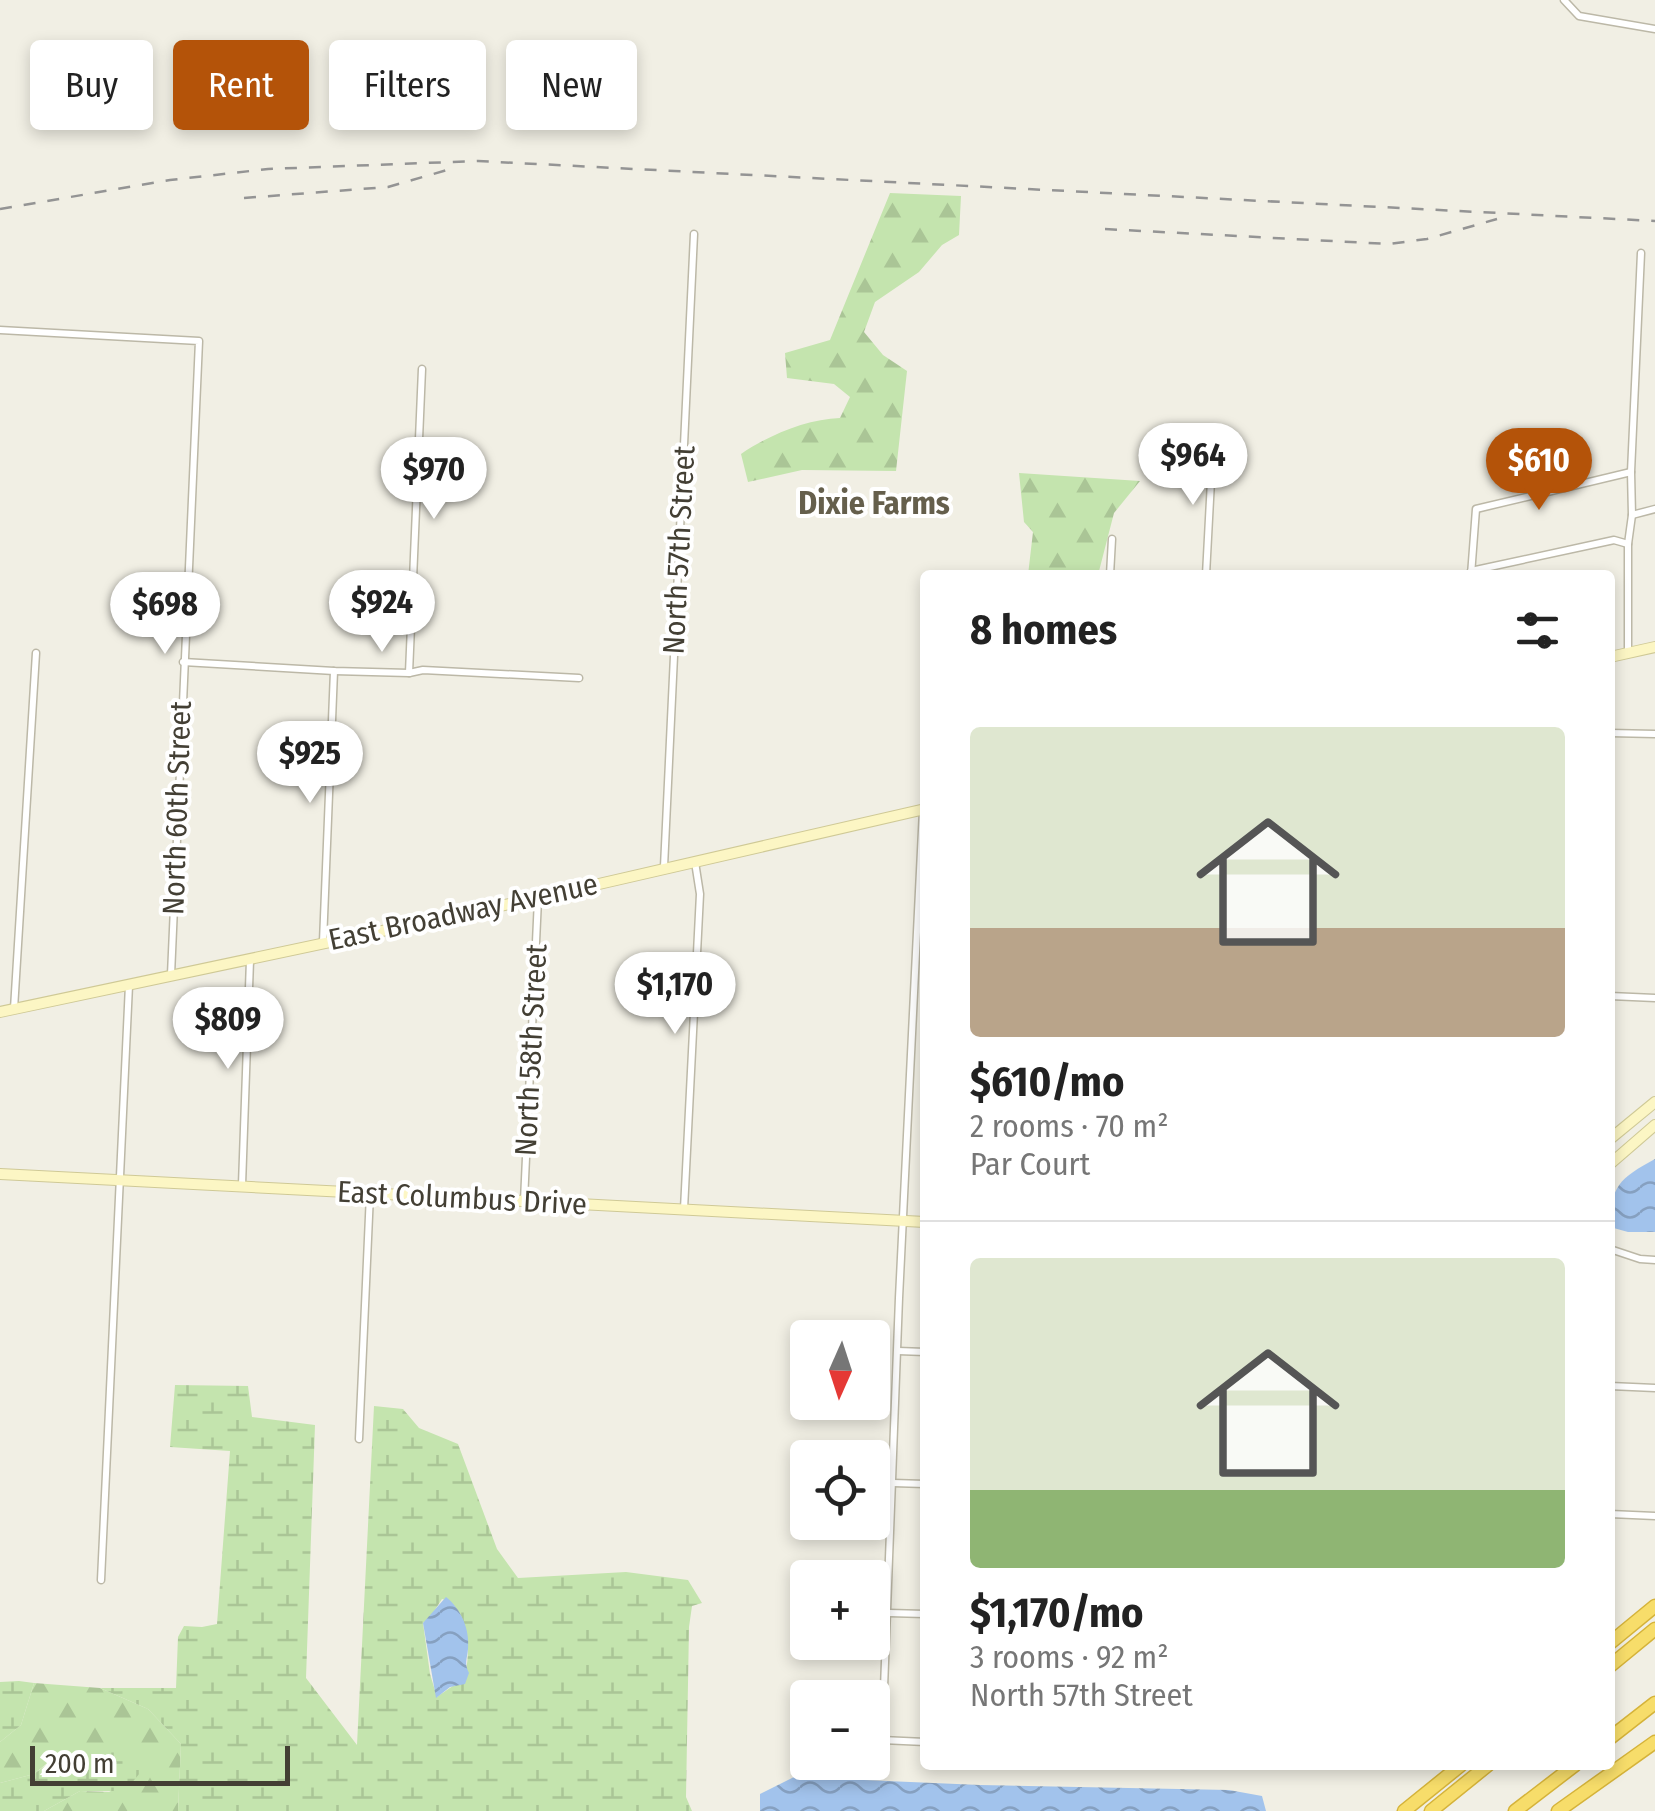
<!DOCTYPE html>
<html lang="en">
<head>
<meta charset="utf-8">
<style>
	:root { --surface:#fff; --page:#f2f2f2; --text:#222; --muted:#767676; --line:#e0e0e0; --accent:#b45309 }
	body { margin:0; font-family:"Fira Sans Condensed",sans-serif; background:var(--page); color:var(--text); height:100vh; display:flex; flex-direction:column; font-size:38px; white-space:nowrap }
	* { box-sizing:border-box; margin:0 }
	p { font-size:32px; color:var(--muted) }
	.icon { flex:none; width:55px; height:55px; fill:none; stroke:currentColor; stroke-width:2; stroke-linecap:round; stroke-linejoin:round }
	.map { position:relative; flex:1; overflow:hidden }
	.details { position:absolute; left:920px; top:570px; width:695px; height:1200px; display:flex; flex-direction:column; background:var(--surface); border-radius:10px; box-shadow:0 5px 15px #0003 }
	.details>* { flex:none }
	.hud { position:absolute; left:30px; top:40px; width:740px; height:90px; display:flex; gap:20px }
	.needle { width:65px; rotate:183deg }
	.buttons { position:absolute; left:790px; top:1320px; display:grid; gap:20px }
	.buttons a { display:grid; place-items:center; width:100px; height:100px; border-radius:10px; background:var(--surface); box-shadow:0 5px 15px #0003; font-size:50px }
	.scale { position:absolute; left:30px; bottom:25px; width:260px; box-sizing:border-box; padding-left:10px; border:5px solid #433f34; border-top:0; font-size:28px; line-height:35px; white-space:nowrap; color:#433f34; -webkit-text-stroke:8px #fff; paint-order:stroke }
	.price { position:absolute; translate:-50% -85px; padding:0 22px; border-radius:35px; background:#fff; color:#222; font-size:32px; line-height:65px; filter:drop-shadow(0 2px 5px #0008) }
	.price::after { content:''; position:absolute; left:50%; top:60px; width:30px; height:22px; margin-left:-15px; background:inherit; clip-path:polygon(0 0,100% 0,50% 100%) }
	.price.selected { background:var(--accent); color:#fff }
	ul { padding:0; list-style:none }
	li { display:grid; align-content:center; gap:20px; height:530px; padding:0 50px }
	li+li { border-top:2px solid var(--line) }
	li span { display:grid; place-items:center; height:310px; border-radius:10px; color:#555 }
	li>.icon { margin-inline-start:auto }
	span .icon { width:180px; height:180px; fill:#fffc; stroke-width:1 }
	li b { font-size:42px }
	h2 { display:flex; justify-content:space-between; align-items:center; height:120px; padding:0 50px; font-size:42px }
	.pill { padding:0 35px; border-radius:10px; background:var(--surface); box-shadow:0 5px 15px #0003; font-size:35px; line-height:90px }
	.pill.selected { background:var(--accent); color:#fff }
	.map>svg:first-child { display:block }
	.forest { fill:url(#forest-firs) }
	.wetland { fill:url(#wetland-marsh); fill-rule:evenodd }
	.water { fill:url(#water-waves) }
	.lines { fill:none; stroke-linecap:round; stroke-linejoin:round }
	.street-casing { stroke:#bcb8a7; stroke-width:9 }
	.secondary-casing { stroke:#cfc996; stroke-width:12 }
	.highway-casing { stroke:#d5b33a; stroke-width:15 }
	.street { stroke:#fff; stroke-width:6 }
	.secondary { stroke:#fcf6c4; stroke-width:10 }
	.highway { stroke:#f7dd6a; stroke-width:12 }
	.rail { stroke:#949494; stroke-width:2.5; stroke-dasharray:12 12; stroke-linecap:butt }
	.labels { text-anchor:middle; stroke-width:8; stroke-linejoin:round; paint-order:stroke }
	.street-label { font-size:30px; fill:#433f34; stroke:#fff }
	.neighbourhood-label { font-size:32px; font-weight:bold; fill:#655f4c; stroke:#fff }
</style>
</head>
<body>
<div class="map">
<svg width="1655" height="1811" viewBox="0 0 1655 1811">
	<defs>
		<pattern id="forest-firs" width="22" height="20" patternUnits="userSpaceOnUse" patternTransform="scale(2.5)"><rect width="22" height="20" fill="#c4e4ae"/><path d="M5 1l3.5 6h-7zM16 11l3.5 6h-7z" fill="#aac596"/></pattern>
		<pattern id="wetland-marsh" width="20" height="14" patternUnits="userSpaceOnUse" patternTransform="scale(2.5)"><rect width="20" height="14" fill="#c4e4ae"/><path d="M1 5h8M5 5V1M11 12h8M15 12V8" fill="none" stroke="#aac596"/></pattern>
		<pattern id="water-waves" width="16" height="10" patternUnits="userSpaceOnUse" patternTransform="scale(2.5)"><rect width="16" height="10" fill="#a2c3ec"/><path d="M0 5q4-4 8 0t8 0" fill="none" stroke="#86a0c0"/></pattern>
	</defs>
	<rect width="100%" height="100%" fill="#f1efe4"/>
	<g class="forest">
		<path d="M890,193L961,196L959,235L942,245L919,272L875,302L864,332L883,355L907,371L896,471L802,470L748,482L741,454C769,435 807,419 840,418L850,397L834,384L787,378L785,353L830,340Z"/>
		<polygon points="1019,473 1140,481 1114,513 1098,575 1028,575 1033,532 1024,522"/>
		<polygon points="34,1683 100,1688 148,1709 181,1744 178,1811 44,1811 80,1791 111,1792 51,1760 34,1774 0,1783 0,1742 21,1725"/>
	</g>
	<g class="wetland">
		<path d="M175,1385L248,1386L252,1417L315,1425L306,1678L357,1745L374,1406L403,1409L419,1428L458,1444L497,1549L518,1578L626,1572L688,1580L702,1603L692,1606L689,1627L686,1797L692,1811H178L181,1744L148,1709L100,1688H176L178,1637L184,1626L202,1627L217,1624L230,1451L170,1447ZM442,1599C467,1604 471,1649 466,1669C462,1683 447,1689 437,1697L430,1674L423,1623L429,1619Z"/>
		<polygon points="19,1681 34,1683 21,1725 0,1742 0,1682"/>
		<polygon points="108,1746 124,1747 137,1755 140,1773 125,1791 80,1791 44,1811 0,1811 0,1783 34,1774 51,1761 76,1751"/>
	</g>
	<g class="water">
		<path d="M1655,1159V1232H1628L1610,1227C1610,1186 1620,1178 1655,1159Z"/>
		<path d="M446,1597C461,1609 470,1629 468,1649C467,1660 464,1663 469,1673L465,1684L450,1687L436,1698L423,1623Z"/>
		<polygon points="794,1777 980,1785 1229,1790 1262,1796 1266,1811 760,1811 760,1794"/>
	</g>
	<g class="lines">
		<defs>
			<g id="street">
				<polyline points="1564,0 1579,16 1655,29"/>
				<polyline points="0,330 199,341 171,975"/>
				<polyline points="1632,515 1655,509"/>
				<polyline points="1471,571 1614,540 1628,544"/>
				<polyline points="1110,575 1112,539"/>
				<polyline points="1206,575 1213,443"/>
				<polyline points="1471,575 1476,509 1631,472"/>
				<polyline points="1628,653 1628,544 1632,515 1631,472 1641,253"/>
				<polyline points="183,662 334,671 409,673 423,670 579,678"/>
				<polyline points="409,673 422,369"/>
				<polyline points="1610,733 1655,734"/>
				<polyline points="923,810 899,1298 882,1740 925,1742"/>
				<polyline points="664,867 694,234"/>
				<polyline points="323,942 334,671"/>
				<polyline points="1610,996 1655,998"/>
				<polyline points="14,1009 36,653"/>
				<polyline points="242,1185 250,960"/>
				<polyline points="524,1201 538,899"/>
				<polyline points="684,1209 700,894 695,862"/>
				<polyline points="1610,1249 1640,1259 1655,1260"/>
				<polyline points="898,1351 925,1352"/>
				<polyline points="1610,1386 1655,1388"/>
				<polyline points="359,1439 370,1194"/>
				<polyline points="893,1483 925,1484"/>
				<polyline points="1610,1514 1655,1516"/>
				<polyline points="101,1580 129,985"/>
				<polyline points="889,1613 925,1614"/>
				<polyline points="1386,1765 1405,1765"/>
			</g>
			<g id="secondary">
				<polyline points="1610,657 1655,647"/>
				<polyline points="0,1012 538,898 925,809"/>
				<polyline points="1610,1139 1655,1102"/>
				<polyline points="1610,1164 1655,1125"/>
				<polyline points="0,1174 925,1222"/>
			</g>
			<g id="highway">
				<polyline points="1610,1643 1655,1606"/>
				<polyline points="1610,1666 1655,1629"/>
				<polyline points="1610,1738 1655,1703"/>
				<polyline points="1404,1811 1461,1765"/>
				<polyline points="1431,1811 1488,1765"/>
				<polyline points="1515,1811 1575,1765"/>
				<polyline points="1558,1811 1655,1742"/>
			</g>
		</defs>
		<use href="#street" class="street-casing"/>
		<use href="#secondary" class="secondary-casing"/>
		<use href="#highway" class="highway-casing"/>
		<use href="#street" class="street"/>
		<use href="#secondary" class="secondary"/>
		<use href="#highway" class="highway"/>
		<g class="rail">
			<polyline points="244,198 388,187 454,168"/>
			<polyline points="0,209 170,180 268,169 478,161 1655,221"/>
			<polyline points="1105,229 1388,244 1427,239 1497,219"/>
		</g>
	</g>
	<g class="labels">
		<g class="street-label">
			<text transform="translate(679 550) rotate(-87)" y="10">North 57th Street</text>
			<text transform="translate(177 808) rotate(-88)" y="10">North 60th Street</text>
			<text transform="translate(463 912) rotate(-12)" y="10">East Broadway Avenue</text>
			<text transform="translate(531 1050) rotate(-87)" y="10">North 58th Street</text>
			<text transform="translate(462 1198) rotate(3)" y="10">East Columbus Drive</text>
		</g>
		<g class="neighbourhood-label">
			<text x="874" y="514">Dixie Farms</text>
		</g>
	</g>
</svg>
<div class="buttons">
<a><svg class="needle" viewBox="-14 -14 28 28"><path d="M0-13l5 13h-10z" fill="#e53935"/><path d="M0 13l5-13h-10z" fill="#767676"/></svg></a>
<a><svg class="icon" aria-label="locate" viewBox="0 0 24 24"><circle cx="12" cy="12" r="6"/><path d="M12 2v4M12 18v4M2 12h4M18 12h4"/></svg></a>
<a>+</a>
<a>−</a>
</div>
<div class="scale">200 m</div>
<b class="price" style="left:1193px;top:508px">$964</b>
<b class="price selected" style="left:1539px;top:513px">$610</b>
<b class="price" style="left:434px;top:522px">$970</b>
<b class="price" style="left:382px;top:655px">$924</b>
<b class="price" style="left:165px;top:657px">$698</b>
<b class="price" style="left:310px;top:806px">$925</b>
<b class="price" style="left:675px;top:1037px">$1,170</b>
<b class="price" style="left:228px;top:1072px">$809</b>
<div class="hud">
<a class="pill">Buy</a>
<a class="pill selected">Rent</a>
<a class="pill">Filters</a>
<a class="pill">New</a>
</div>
<section class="details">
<h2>8 homes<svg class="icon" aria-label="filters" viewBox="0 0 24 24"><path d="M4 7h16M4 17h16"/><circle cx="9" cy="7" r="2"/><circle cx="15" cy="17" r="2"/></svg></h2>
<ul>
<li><span style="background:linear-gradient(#dfe7d0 65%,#b9a48a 0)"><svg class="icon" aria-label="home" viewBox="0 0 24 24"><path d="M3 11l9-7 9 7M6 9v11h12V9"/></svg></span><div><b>$610/mo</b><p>2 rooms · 70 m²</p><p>Par Court</p></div></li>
<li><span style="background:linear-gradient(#dfe7d0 75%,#8fb573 0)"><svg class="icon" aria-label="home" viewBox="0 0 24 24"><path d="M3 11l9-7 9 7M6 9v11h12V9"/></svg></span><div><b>$1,170/mo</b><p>3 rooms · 92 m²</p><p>North 57th Street</p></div></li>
</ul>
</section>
</div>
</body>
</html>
